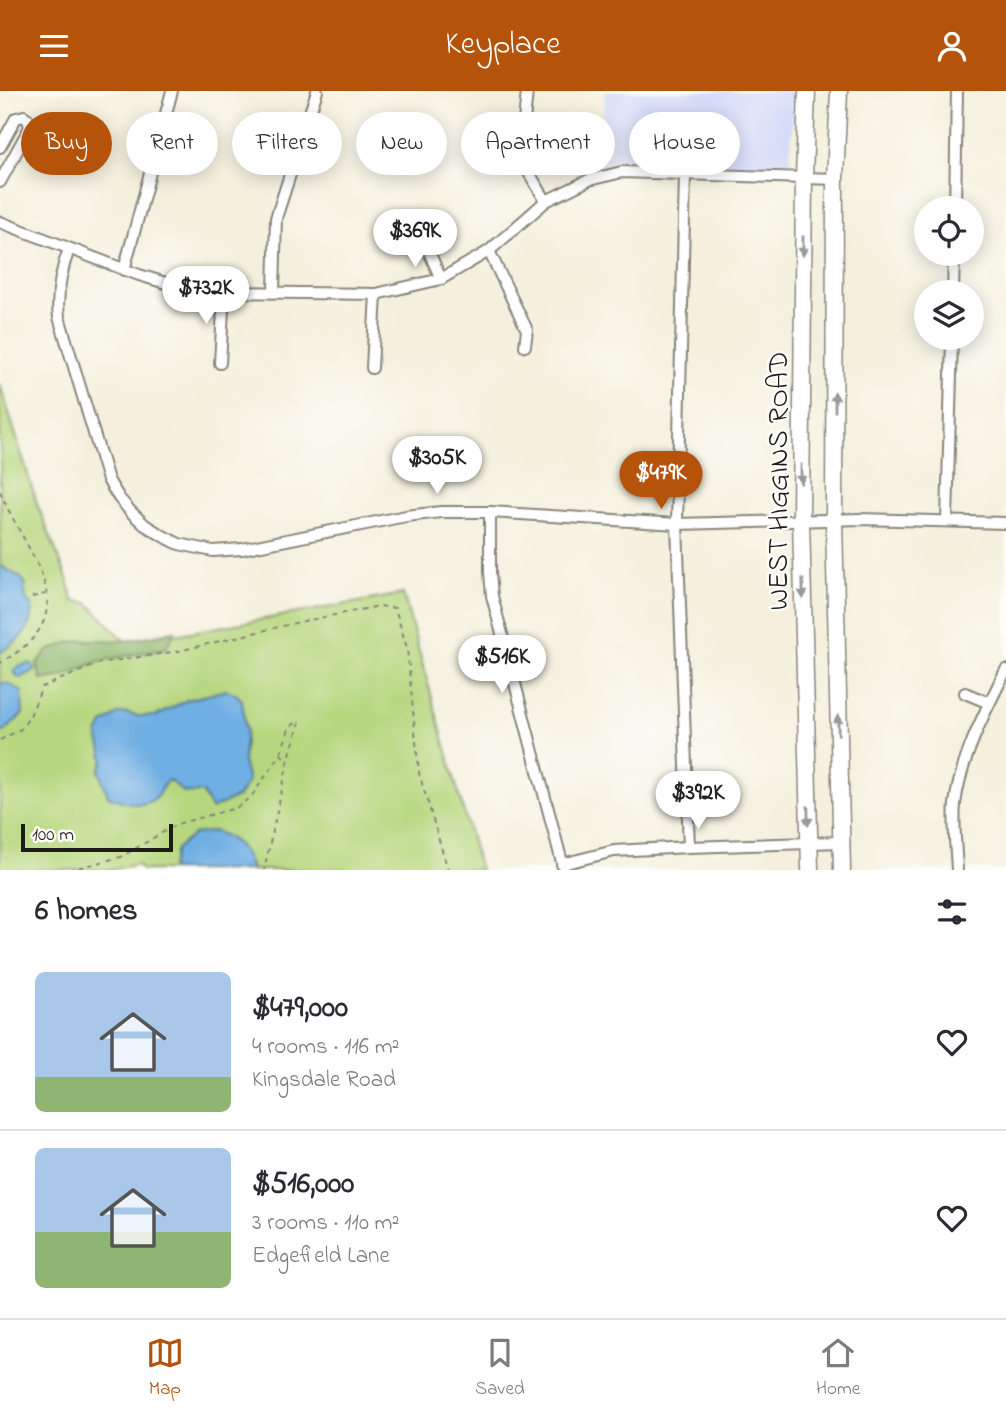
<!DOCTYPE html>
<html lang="en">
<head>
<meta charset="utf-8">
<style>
	:root { --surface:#fff; --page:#f7f7f7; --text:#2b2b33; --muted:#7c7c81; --line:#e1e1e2; --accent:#b45309 }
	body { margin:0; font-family:"Indie Flower",sans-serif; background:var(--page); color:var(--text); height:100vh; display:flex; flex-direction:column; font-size:26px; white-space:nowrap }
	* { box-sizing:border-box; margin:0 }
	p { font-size:23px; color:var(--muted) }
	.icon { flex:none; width:38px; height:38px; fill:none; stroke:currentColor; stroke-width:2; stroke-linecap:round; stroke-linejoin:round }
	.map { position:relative; height:779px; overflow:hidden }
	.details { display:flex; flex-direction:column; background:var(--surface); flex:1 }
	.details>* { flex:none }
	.guide { position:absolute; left:21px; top:21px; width:964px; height:63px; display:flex; gap:14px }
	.buttons { position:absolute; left:914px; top:105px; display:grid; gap:14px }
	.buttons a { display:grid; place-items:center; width:70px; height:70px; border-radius:50%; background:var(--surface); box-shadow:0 4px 18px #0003; font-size:35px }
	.scale { position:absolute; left:21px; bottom:18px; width:152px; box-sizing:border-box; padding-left:7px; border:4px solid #1c1c1c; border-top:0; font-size:19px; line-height:24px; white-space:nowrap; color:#1c1c1c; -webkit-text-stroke:5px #fdfcf7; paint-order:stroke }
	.price { position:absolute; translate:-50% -60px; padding:0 16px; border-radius:24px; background:#fff; color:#222; font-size:23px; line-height:46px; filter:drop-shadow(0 2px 4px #0008) }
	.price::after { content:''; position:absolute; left:50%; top:42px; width:21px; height:16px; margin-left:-10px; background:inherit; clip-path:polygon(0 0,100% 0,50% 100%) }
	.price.selected { background:var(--accent); color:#fff }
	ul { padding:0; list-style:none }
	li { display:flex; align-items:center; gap:21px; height:175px; padding:0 35px }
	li+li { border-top:2px solid var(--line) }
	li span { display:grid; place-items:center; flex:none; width:196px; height:140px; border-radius:10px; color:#555 }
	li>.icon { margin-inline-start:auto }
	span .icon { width:84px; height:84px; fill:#fffc; stroke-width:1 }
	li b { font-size:30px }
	h2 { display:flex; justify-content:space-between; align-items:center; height:84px; padding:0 35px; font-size:30px }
	.pill { padding:0 24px; border-radius:32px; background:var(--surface); box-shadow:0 4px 18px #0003; font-size:24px; line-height:63px }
	.pill.selected { background:var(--accent); color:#fff }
	header { display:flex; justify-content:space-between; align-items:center; height:91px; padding:0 35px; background:var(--accent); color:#fff; font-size:32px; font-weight:600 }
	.tabs { display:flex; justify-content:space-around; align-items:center; height:98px; border-top:2px solid var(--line); background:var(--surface); font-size:19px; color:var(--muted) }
	.tabs a { display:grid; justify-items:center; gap:4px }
	.tabs .selected { color:var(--accent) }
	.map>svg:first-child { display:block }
	.built { fill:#d2d9f9 }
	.green { fill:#b7d77f; stroke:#6a7a4e; stroke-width:2 }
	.forest { fill:#91b86e; stroke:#566a45; stroke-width:2 }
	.water { fill:#70afe3; stroke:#466680; stroke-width:2 }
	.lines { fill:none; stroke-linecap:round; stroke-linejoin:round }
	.street-casing { stroke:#88867c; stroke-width:14 }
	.primary-casing { stroke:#88867c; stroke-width:19 }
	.path { stroke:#88867c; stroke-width:2; stroke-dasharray:5 5; stroke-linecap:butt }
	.street { stroke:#fff; stroke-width:10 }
	.primary { stroke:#fff; stroke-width:16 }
	.oneway { fill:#999 }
	.labels { text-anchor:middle; stroke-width:5; stroke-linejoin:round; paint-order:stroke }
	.street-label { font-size:28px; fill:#1c1c1c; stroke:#fdfcf7 }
</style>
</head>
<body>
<header><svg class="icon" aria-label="menu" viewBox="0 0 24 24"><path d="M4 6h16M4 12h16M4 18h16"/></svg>Keyplace<svg class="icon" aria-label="person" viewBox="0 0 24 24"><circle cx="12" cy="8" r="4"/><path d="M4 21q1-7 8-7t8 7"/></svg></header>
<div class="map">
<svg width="1006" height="779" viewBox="0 0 1006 779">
	<rect width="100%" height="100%" fill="#fdfcf7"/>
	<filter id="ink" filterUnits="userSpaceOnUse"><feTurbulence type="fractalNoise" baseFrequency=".0143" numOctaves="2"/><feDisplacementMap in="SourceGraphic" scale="14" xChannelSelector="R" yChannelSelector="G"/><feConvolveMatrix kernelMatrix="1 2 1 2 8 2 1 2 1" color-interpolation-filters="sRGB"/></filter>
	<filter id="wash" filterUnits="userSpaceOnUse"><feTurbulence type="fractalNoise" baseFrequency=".00686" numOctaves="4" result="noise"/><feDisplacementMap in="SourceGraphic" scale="28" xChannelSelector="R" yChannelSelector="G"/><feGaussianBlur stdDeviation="1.57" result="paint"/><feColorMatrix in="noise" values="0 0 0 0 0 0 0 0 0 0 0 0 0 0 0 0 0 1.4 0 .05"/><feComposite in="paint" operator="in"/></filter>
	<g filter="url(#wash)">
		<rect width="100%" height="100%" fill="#f4f0dd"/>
		<polygon class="built" points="605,0 794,0 790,75 623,70 600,76"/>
		<polygon class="green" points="0,293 37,413 69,492 73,510 88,512 125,550 81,550 130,552 403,503 480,779 142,779 137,773 111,779 0,779"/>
		<polygon class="forest" points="175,540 166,557 99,570 63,585 41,589 37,572 48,560 68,552 85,549 125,550"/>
		<g class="water">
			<path d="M0,474C8,481 23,484 26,494L24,497L27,511L32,514C33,539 20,549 0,562Z"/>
			<polygon points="30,572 33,574 36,579 20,587 16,584 14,579 18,576"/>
			<polygon points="0,592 8,592 22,601 23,623 5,640 0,642"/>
			<path d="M226,599L235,602L242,609L246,639L243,670L248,690L238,706L211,718L202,701C195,702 186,704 180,699C175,694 175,692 168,689C163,694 161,699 158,704C145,720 124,711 108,705L99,679L104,670L98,643L103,633L118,623L126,622L138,625H156L187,609Z"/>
			<path d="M214,740C234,747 246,758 251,779H173L171,776L176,758L194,743Z"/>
		</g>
	</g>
	<g filter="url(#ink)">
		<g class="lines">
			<defs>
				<g id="street">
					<polyline points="527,0 523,41 526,77 546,110"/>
					<polyline points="0,56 16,27 24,25 28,28 30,36 0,91"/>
					<polyline points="685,83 677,433 689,756"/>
					<polyline points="955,117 957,0"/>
					<polyline points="415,129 441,188"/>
					<polyline points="0,131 139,184 176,195 224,201 376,203 441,188 489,160 546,110 589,89 622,81 835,88"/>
					<path d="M69,158C61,180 56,202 59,226L108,389L119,407L131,421L145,434L163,445L179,453L213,460L242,458L406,425L441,421H490L677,433L860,428L1006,432"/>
					<polyline points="489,160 527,239 525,255"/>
					<polyline points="124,179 172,0"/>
					<polyline points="274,201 276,127 317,0"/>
					<polyline points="953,201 954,163"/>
					<polyline points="220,272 224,201"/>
					<polyline points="372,277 376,203"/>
					<polyline points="490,421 490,481 492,505 564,779"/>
					<polyline points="947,430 952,247"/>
					<polyline points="965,602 989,612"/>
					<polyline points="562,773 614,760 689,756 841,751"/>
					<path d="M957,779C956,758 953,733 955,713C961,667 985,620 1006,579"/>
				</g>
				<g id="primary">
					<polyline points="807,0 804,87 801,429 810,779"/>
					<polyline points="839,0 835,88 834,429 842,779"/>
				</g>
			</defs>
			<use href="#street" class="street-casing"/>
			<use href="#primary" class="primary-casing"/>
			<g class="path">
				<path d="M0,400C26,466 92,521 0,572"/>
				<polyline points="32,506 45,503"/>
				<polyline points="0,649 21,638 30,625 42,596 100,572 179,560 295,532 379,515 395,517 407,557 419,682 448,779"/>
				<polyline points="281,662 290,635 300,630 288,670"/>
				<polyline points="69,779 121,766 177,733 236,717 251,706 281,663 288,671 264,779"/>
			</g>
			<use href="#street" class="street"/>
			<use href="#primary" class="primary"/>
		</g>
		<defs><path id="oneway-solid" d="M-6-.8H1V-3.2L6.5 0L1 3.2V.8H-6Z" transform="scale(1.75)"/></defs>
		<g class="oneway">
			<use href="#oneway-solid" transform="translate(803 155) rotate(90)"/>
			<use href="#oneway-solid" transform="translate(835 311) rotate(-90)"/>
			<use href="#oneway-solid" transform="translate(801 383) rotate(90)"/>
			<use href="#oneway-solid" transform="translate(803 498) rotate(89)"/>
			<use href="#oneway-solid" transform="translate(838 634) rotate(-91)"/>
			<use href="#oneway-solid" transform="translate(808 725) rotate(89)"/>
		</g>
	</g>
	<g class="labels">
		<g class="street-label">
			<text transform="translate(777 390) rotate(-90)" y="10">WEST HIGGINS ROAD</text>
		</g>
	</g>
</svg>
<div class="buttons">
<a><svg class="icon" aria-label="locate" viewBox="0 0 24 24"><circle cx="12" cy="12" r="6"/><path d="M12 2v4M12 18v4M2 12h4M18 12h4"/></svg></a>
<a><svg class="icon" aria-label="layers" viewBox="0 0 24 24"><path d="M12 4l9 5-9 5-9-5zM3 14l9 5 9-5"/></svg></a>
</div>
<div class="scale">100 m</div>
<b class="price" style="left:415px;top:178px">$369K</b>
<b class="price" style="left:206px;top:235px">$732K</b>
<b class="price" style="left:437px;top:405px">$305K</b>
<b class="price selected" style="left:661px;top:420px">$479K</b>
<b class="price" style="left:502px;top:604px">$516K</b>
<b class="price" style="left:698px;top:740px">$392K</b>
<div class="guide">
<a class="pill selected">Buy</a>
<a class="pill">Rent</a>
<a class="pill">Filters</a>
<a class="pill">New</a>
<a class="pill">Apartment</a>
<a class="pill">House</a>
</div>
</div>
<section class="details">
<h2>6 homes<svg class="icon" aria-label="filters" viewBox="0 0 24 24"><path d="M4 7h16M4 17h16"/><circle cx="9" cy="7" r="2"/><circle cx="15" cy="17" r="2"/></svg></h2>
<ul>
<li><span style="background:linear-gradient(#a9c7e8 75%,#8fb573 0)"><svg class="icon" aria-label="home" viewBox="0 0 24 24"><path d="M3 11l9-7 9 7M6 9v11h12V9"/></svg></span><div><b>$479,000</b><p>4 rooms · 116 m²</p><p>Kingsdale Road</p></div><svg class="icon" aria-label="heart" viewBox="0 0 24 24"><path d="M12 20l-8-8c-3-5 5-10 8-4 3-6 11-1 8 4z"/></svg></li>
<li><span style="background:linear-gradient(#a9c7e8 60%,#8fb573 0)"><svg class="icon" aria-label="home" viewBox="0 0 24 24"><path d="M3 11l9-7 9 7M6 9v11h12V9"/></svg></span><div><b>$516,000</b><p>3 rooms · 110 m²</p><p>Edgefield Lane</p></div><svg class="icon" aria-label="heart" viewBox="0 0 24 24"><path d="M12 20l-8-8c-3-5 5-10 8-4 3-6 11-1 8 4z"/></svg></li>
</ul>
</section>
<nav class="tabs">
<a class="selected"><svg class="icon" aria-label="map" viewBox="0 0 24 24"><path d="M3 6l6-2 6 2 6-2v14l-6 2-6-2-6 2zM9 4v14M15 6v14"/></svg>Map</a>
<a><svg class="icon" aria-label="saved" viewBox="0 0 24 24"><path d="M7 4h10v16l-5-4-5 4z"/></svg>Saved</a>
<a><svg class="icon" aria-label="home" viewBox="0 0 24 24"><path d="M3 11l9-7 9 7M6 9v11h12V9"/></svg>Home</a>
</nav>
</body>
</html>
